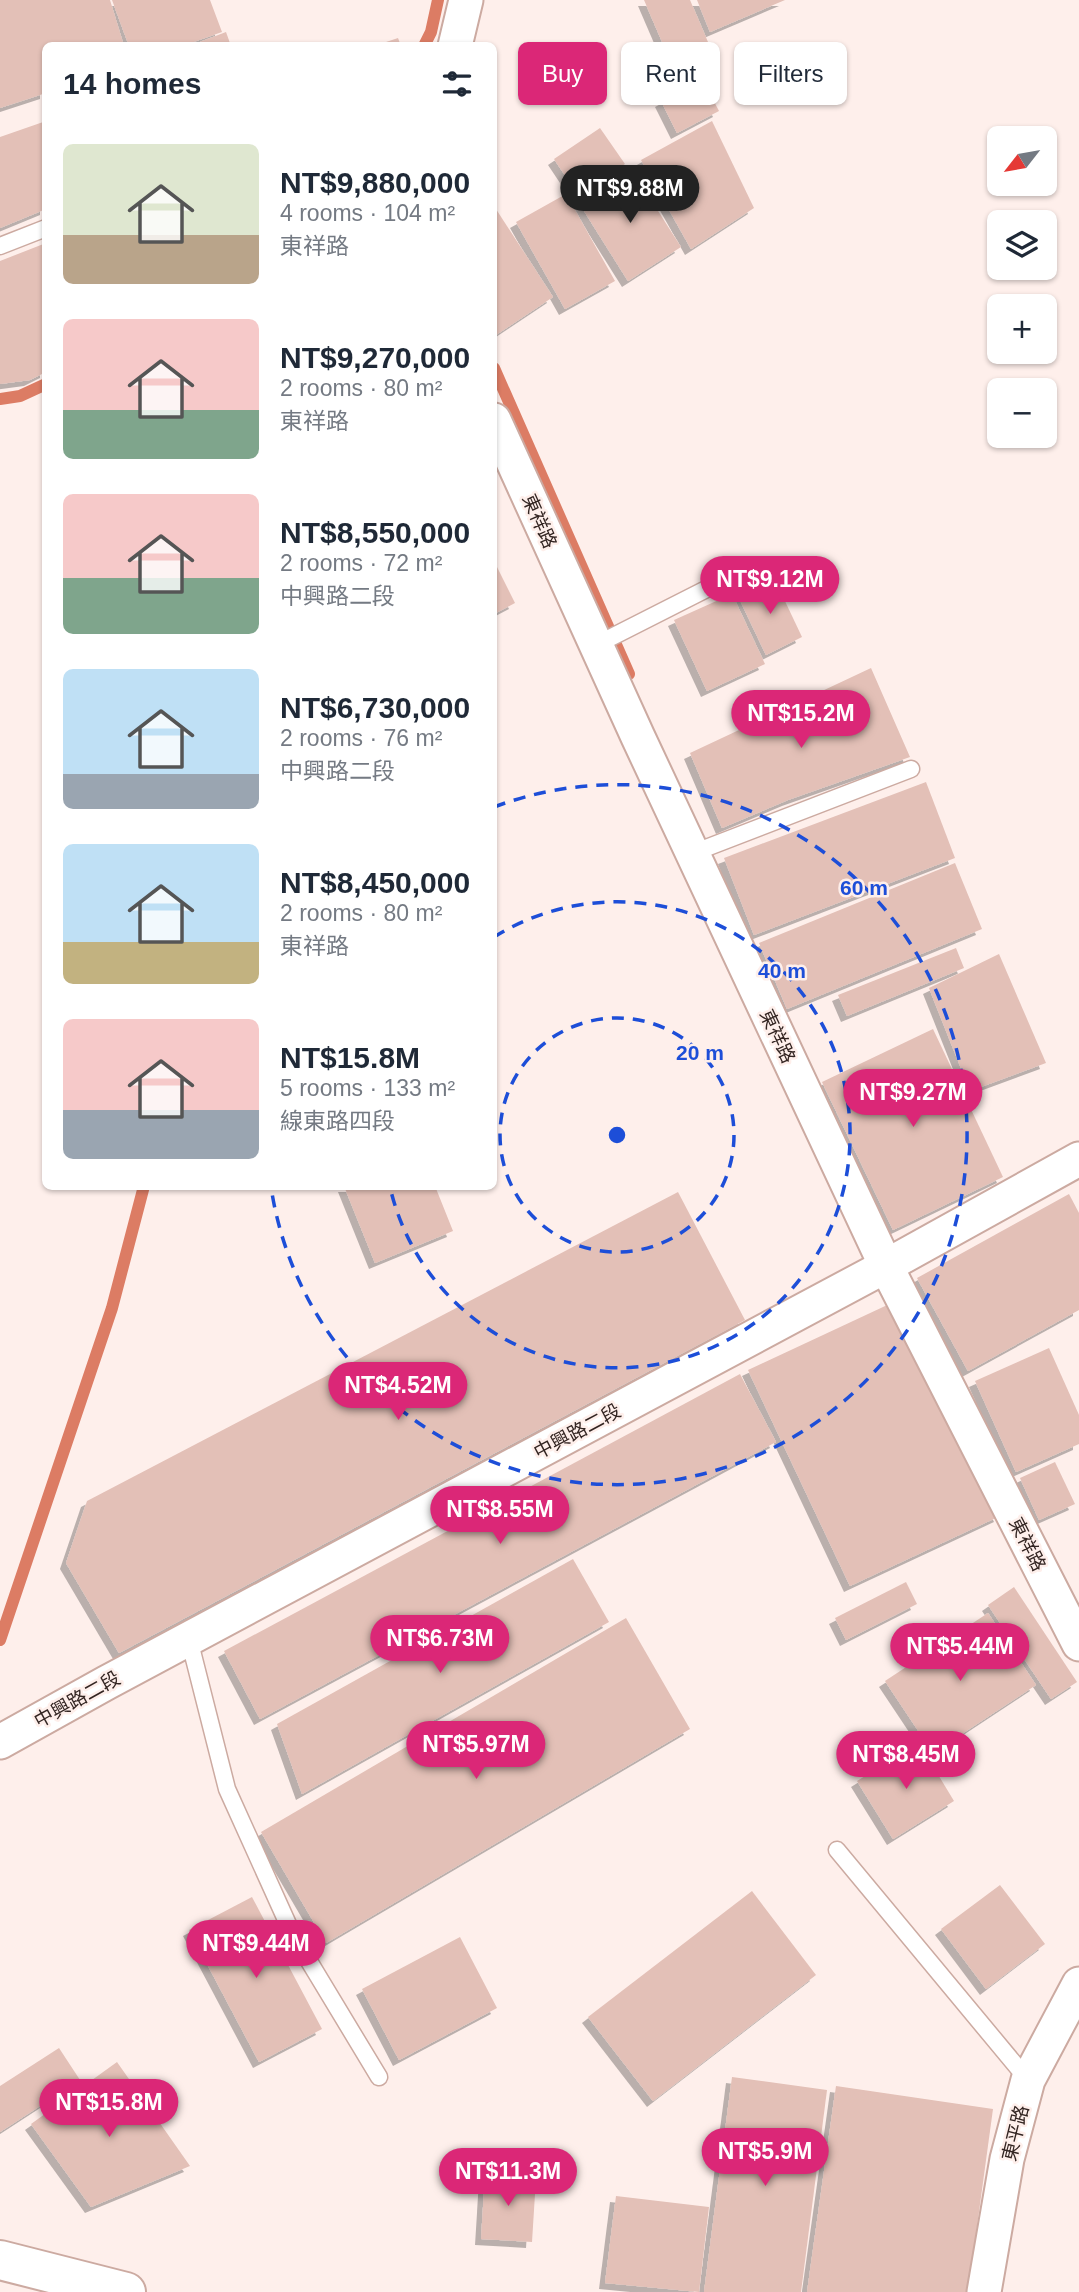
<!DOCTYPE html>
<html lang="en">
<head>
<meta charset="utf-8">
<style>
	:root { --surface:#fff; --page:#f2f2f3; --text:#1f2937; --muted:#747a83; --accent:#db2777 }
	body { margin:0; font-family:Helvetica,"Noto Sans TC",sans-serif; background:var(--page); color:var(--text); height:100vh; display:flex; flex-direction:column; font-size:26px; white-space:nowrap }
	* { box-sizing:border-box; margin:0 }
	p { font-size:23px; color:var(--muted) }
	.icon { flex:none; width:38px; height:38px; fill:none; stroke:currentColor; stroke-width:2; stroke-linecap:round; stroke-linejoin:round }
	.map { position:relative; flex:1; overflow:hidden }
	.panel { position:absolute; left:42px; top:42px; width:455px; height:1148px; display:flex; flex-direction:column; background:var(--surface); border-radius:10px; box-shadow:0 2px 5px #0004 }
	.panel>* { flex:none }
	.hud { position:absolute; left:518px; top:42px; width:455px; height:63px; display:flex; gap:14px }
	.needle { width:46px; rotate:239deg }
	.controls { position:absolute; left:987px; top:126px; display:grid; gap:14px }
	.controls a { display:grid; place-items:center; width:70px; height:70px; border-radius:10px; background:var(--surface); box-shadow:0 2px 5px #0004; font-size:35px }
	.price { position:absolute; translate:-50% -60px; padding:0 16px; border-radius:24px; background:var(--accent); color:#fff; font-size:23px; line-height:46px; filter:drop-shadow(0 2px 4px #0008) }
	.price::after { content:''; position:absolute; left:50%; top:42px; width:21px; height:16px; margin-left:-10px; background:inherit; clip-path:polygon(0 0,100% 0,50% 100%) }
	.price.selected { background:#222; color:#fff }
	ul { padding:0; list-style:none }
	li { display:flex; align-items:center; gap:21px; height:175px; padding:0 21px }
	li span { display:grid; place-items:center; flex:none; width:196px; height:140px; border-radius:10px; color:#555 }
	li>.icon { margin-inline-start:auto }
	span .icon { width:84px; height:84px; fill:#fffc; stroke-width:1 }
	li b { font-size:30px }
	h2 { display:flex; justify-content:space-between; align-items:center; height:84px; padding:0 21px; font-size:30px }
	.chip { padding:0 24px; border-radius:10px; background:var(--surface); box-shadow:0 2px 5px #0004; font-size:24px; line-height:63px }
	.chip.selected { background:var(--accent); color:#fff }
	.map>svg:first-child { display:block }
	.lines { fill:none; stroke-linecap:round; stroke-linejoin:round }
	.stream { stroke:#dc7c64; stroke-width:12 }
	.building { fill:#e3c0b7; filter:url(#shadow) }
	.service-casing { stroke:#ccaaa1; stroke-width:19 }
	.minor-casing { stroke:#ccaaa1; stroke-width:37 }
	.secondary-casing { stroke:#ccaaa1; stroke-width:42 }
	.service { stroke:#fff; stroke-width:16 }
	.minor { stroke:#fff; stroke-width:33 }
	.secondary { stroke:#fff; stroke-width:38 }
	.ring { fill:none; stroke:#1d4ed8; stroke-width:3.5; stroke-dasharray:12 9 }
	.labels { text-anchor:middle; stroke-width:5; stroke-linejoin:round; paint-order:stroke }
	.street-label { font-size:19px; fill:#332522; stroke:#feefeb }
	.centre { fill:#1d4ed8; stroke:#feefeb; stroke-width:3.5 }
	.ring-label { font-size:21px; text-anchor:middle; font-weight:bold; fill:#1d4ed8; stroke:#feefeb; stroke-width:5; stroke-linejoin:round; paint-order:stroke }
</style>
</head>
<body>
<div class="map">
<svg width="1079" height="2292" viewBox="0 0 1079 2292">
	<defs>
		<filter id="shadow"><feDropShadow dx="-6" dy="6" stdDeviation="0" flood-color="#0004"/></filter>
	</defs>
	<rect width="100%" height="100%" fill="#feefeb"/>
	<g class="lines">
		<g class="stream">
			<polyline points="424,46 431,32 438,0"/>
			<polyline points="494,368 629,674"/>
			<polyline points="0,399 20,396 46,384"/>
			<polyline points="0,1640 112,1308 144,1186"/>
		</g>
	</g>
	<g class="building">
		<polygon points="0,0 110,0 124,46 46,46 46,93 0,108"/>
		<polygon points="112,0 210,0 222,32 182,46 129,46"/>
		<polygon points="644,0 690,0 708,42 669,58"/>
		<polygon points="697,0 785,0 710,32"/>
		<polygon points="226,32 231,46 192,46 192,45"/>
		<polygon points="398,38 401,46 377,46 377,45"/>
		<polygon points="702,79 719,111 677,133 661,101"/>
		<polygon points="46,121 46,209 0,228 0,137"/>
		<polygon points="712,121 754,208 691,249 641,160"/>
		<polygon points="600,128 625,164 578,195 554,159"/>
		<polygon points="632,170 681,247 628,281 579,203"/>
		<polygon points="566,194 615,281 565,309 516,222"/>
		<polygon points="494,206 553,297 496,335 494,331"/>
		<polygon points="46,243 46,372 30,380 0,384 0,261"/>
		<polygon points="494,561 515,603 494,614"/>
		<polygon points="774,578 802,637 766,655 738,596"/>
		<polygon points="732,594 765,664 707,691 674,620"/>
		<polygon points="871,668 910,757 788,800 722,828 690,753"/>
		<polygon points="926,782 955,858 754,935 724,858"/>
		<polygon points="955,863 982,929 787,1009 759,943"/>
		<polygon points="956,948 964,968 847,1016 838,995"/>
		<polygon points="999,954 1046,1063 970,1091 929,988"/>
		<polygon points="933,1029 1003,1177 893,1230 822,1082"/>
		<polygon points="344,1186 435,1186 453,1231 375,1263"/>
		<polygon points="678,1192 745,1320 119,1653 66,1563 87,1501"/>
		<polygon points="1069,1194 1079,1213 1079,1310 968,1371 917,1278"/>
		<polygon points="898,1300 1000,1516 850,1586 748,1370"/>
		<polygon points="1049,1348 1079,1415 1079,1444 1016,1472 975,1381"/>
		<polygon points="740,1374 776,1442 260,1719 224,1651"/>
		<polygon points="1055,1462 1075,1504 1039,1520 1020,1478"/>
		<polygon points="573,1559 609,1622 302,1794 277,1724"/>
		<polygon points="906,1582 917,1604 846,1640 835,1618"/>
		<polygon points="1014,1587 1077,1682 1051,1699 988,1605"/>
		<polygon points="988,1613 1036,1685 933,1753 885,1681"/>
		<polygon points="626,1618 690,1729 326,1943 261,1832"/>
		<polygon points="919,1743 954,1801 893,1839 857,1781"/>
		<polygon points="1000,1885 1045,1944 986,1989 941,1929"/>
		<polygon points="752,1891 816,1975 653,2101 588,2017"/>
		<polygon points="252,1897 322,2029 259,2062 189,1930"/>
		<polygon points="460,1937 497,2008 399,2060 362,1989"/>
		<polygon points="59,2048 80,2080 0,2132 0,2086"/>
		<polygon points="117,2062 190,2166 91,2207 31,2124"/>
		<polygon points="732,2077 827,2090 801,2292 704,2292"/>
		<polygon points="836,2086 993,2109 968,2292 807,2292"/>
		<polygon points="485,2174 536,2178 532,2242 481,2239"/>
		<polygon points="616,2196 709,2207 699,2292 605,2283"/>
	</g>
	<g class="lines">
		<defs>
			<g id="service">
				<polyline points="0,246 46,228"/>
				<polyline points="596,645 736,574"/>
				<polyline points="693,853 911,769"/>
				<polyline points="189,1639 227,1789 292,1933 379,2077"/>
				<polyline points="837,1850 1028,2080"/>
			</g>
			<g id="minor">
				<polyline points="455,46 466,0"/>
				<polyline points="494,420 638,737 886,1266 1079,1644"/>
				<polyline points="0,1742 106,1683 886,1266 1079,1159"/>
				<polyline points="984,2292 1007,2159 1028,2080 1079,1984"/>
			</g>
			<polyline id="secondary" points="0,2260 126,2292"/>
		</defs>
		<use href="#service" class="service-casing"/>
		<use href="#minor" class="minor-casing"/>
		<use href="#secondary" class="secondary-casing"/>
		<use href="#service" class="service"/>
		<use href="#minor" class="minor"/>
		<use href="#secondary" class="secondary"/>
	</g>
	<g class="ring">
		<circle cx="617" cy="1135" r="117"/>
		<path d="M494 937A233 233 0 1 1 390 1187"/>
		<path d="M494 807A350 350 0 1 1 271 1187"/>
	</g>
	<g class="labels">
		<g class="street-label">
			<text transform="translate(540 521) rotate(66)" y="7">東祥路</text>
			<text transform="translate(778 1036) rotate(65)" y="7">東祥路</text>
			<text transform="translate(577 1431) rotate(-28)" y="7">中興路二段</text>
			<text transform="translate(1028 1544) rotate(63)" y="7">東祥路</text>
			<text transform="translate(77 1699) rotate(-29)" y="7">中興路二段</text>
			<text transform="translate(1015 2133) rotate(-76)" y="7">東平路</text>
		</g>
	</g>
	<circle cx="617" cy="1135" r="10" class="centre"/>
	<g class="ring-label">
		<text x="864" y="895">60 m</text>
		<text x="782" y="978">40 m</text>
		<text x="700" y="1060">20 m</text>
	</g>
</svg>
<div class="controls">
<a><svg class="needle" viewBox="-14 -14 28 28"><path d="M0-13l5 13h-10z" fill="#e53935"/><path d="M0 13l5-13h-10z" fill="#747a83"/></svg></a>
<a><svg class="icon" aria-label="layers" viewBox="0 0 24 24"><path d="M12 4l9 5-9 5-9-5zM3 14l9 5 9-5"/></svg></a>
<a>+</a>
<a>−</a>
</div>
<b class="price selected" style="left:630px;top:225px">NT$9.88M</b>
<b class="price" style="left:770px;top:616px">NT$9.12M</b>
<b class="price" style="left:801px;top:750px">NT$15.2M</b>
<b class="price" style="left:913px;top:1129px">NT$9.27M</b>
<b class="price" style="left:398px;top:1422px">NT$4.52M</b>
<b class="price" style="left:500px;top:1546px">NT$8.55M</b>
<b class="price" style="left:440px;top:1675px">NT$6.73M</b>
<b class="price" style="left:960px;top:1683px">NT$5.44M</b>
<b class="price" style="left:476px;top:1781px">NT$5.97M</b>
<b class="price" style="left:906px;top:1791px">NT$8.45M</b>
<b class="price" style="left:256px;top:1980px">NT$9.44M</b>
<b class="price" style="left:109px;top:2139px">NT$15.8M</b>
<b class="price" style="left:765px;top:2188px">NT$5.9M</b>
<b class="price" style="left:508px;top:2208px">NT$11.3M</b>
<div class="hud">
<a class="chip selected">Buy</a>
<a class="chip">Rent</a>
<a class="chip">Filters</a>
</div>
<section class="panel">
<h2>14 homes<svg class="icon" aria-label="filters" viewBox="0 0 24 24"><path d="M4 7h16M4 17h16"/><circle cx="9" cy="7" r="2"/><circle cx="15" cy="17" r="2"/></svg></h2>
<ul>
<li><span style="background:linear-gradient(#dfe7d0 65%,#b9a48a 0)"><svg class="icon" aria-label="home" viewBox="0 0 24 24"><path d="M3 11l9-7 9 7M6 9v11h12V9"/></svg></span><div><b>NT$9,880,000</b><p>4 rooms · 104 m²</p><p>東祥路</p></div></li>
<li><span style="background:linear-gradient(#f6c9c9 65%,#7fa58c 0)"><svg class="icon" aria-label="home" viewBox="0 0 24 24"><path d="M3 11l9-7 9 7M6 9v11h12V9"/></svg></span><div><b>NT$9,270,000</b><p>2 rooms · 80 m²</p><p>東祥路</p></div></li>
<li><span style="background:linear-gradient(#f6c9c9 60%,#7fa58c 0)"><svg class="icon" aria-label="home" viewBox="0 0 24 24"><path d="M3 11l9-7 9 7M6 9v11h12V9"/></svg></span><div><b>NT$8,550,000</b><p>2 rooms · 72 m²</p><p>中興路二段</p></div></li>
<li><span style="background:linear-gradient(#bfe0f5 75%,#9aa5b1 0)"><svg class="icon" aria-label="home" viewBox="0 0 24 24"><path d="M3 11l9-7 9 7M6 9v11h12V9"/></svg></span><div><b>NT$6,730,000</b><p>2 rooms · 76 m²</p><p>中興路二段</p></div></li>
<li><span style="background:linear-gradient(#bfe0f5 70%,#c2b280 0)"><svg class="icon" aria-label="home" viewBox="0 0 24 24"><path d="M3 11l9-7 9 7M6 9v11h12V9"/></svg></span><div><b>NT$8,450,000</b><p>2 rooms · 80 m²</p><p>東祥路</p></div></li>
<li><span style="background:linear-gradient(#f6c9c9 65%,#9aa5b1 0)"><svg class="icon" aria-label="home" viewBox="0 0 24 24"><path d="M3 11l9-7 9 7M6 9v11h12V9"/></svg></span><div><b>NT$15.8M</b><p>5 rooms · 133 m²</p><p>線東路四段</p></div></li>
</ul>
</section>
</div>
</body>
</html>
